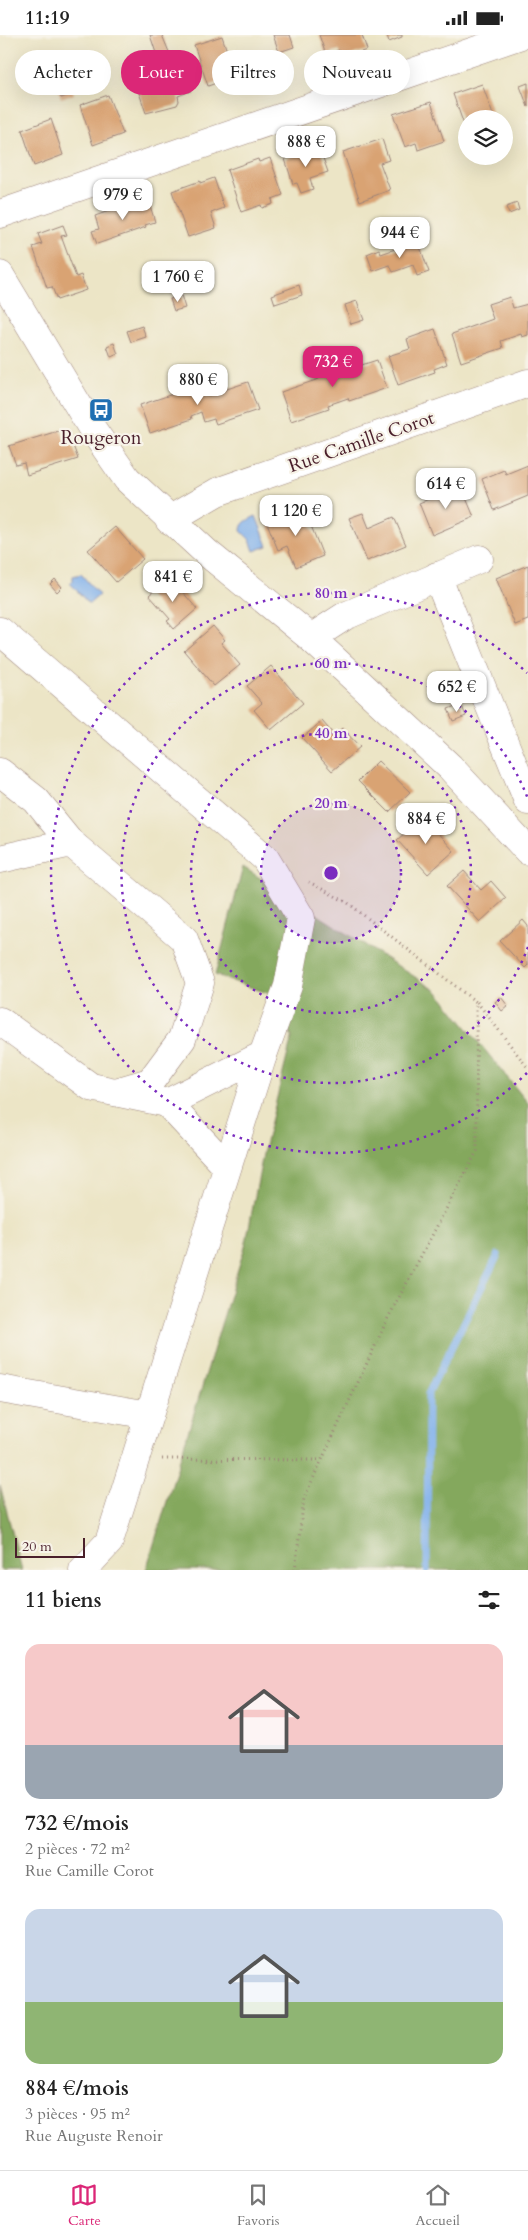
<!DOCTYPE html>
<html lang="fr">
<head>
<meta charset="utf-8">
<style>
	:root { --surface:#fff; --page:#f6f6f6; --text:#222; --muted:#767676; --line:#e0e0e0; --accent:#db2777 }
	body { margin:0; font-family:Cardo,serif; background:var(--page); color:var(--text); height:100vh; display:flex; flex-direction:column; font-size:19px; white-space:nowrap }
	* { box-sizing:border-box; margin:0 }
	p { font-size:16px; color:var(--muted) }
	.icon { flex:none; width:28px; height:28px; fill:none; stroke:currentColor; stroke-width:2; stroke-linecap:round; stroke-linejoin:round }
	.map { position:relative; height:1535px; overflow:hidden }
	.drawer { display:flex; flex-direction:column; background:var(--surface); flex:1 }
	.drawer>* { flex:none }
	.guide { position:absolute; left:15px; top:15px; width:499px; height:45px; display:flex; gap:10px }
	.buttons { position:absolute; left:458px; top:75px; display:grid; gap:10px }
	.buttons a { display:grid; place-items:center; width:55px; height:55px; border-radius:50%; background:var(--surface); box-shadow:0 5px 20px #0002; font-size:25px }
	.scale { position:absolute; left:15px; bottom:12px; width:70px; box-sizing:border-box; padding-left:5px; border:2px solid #4a1f2b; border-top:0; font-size:14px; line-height:18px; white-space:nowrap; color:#4a1f2b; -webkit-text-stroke:4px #f7f3e8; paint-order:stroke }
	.price { position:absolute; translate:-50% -42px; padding:0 11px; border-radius:10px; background:#fff; color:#222; font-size:16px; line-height:32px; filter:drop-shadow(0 1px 2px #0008) }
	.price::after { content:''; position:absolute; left:50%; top:30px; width:15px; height:11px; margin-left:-8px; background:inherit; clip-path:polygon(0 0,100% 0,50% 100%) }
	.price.current { background:var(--accent); color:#fff }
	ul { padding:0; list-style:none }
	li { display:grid; align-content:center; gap:10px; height:265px; padding:0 25px }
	li span { display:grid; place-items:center; height:155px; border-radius:15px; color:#555 }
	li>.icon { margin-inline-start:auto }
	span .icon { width:90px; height:90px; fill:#fffc; stroke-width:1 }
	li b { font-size:21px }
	h2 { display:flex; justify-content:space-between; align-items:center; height:60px; padding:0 25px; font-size:21px }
	.pill { padding:0 18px; border-radius:22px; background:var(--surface); box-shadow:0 5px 20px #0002; font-size:18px; line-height:45px }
	.pill.current { background:var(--accent); color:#fff }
	.status { display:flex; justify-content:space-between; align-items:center; height:35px; padding:0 25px; background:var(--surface); direction:ltr }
	.status svg { height:14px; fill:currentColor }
	.tabs { display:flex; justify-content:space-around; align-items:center; height:70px; border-top:1px solid var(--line); background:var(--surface); font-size:14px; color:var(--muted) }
	.tabs a { display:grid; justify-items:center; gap:2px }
	.tabs .current { color:var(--accent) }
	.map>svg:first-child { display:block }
	.forest { fill:#84a85d; stroke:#676444 }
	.water { fill:#80b0eb; stroke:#65688b }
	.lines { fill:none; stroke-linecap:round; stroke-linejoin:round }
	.stream { stroke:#80b0eb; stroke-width:7 }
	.building { fill:#d9a373 }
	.minor-casing { stroke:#9b8278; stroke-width:29 }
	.path { stroke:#9b8278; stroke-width:3; stroke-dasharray:1 4; stroke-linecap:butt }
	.minor { stroke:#fff; stroke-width:28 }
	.ring { fill:none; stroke:#7b2cbf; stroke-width:2.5; stroke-dasharray:2.5 5 }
	.labels { text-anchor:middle; stroke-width:4.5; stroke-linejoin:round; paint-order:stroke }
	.poi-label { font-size:19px; fill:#4a1f2b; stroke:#f7f3e8 }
	.street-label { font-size:19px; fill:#4a1f2b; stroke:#f7f3e8 }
	.centre { fill:#7b2cbf; stroke:#f7f3e8; stroke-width:2.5 }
	.ring-label { font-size:15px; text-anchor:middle; font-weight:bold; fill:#7b2cbf; stroke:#f7f3e8; stroke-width:4.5; stroke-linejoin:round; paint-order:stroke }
</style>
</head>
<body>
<div class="status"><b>11:19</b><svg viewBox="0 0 49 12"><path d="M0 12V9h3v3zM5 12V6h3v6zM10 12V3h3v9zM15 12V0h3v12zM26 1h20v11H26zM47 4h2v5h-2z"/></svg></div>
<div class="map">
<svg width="528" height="1535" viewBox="0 0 528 1535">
	<rect width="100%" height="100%" fill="#f7f3e8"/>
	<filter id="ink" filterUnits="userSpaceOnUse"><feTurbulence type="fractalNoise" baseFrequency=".02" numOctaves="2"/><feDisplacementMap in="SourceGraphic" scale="10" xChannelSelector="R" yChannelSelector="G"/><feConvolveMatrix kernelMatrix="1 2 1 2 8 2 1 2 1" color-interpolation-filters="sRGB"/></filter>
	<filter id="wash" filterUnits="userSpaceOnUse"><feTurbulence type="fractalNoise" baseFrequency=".0096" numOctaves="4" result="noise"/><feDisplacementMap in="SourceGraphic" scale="20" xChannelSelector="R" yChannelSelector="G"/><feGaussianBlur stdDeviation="1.12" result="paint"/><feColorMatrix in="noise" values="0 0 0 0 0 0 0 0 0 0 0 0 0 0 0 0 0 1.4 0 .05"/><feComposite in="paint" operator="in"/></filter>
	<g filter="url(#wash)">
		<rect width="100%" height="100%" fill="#ece5c6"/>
		<g class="forest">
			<polygon points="243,832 437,956 528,1068 528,1535 146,1535 246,1208 263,1119 292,1002 273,960 215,940"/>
			<polygon points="0,1450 22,1535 0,1535"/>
		</g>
		<g class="water">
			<path d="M256,481L268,511L254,516L250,505L241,496C241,487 248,485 256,481Z"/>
			<polygon points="81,539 99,560 89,569 70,548 73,546 73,541"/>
		</g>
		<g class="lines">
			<polyline class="stream" points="427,1535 428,1359 498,1220"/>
		</g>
		<g id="blocks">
			<g class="building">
				<polygon points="150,0 162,0 169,17 157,21"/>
				<polygon points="273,0 290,0 294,12 279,17"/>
				<polygon points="319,0 362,0 367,15 342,23 339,15 326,20"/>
				<polygon points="387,0 402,0 402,2 389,7"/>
				<polygon points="222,1 235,41 208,51 194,10"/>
				<polygon points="62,25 74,59 61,63 49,29"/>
				<polygon points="180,26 191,56 178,61 179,66 177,70 146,78 134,43 145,39 142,30 151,27 153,35"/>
				<polygon points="528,48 528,72 520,51"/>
				<polygon points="482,49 493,80 481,84 466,84 466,89 464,90 453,59"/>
				<polygon points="108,60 123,99 93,110 80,70"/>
				<polygon points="431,67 444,106 418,115 416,108 405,112 393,79"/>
				<polygon points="51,84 63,120 34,131 22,95"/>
				<polygon points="382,104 389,125 380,128 390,155 360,166 343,117"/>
				<polygon points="319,112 328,137 310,143 313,154 301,158 297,148 293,149 285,124"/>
				<polygon points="270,123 283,160 272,164 273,169 262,173 261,170 241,177 227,135 258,124 259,127"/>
				<polygon points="214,143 224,173 211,178 216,193 188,202 172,156 200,146 200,148"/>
				<polygon points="137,166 139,170 149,167 155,187 145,190 146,192 97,209 92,196 99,194 95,181"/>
				<polygon points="517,168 519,175 509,179 506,172"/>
				<polygon points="63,190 67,200 61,201 76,242 81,240 86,255 57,265 52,252 47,253 33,212 42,209 38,199"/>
				<polygon points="418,206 429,237 417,241 413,230 393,237 390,230 373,236 367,219 379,214 381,219"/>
				<polygon points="299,250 302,260 275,269 272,260"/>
				<polygon points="181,260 185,273 174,276 170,264"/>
				<polygon points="510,262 513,273 528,269 528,300 522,302 521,299 501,306 503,313 461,327 452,299 493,284 488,269"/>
				<polygon points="357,266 364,285 351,289 345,270"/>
				<polygon points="142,291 146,302 131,307 127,296"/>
				<polygon points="435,294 447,329 434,334 435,337 398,350 388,321 410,314 407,304"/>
				<polygon points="114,308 118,319 111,322 107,311"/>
				<polygon points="333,318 340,337 377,325 387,353 349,366 348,363 328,370 329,373 291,386 281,357 319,344 316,336 326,332 323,321"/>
				<polygon points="190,344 192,351 202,347 206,361 248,347 258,375 216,389 214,384 204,387 201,377 191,381 192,384 150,398 140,370 182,356 179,348"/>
				<polygon points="61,395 66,410 72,408 78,424 27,440 24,428 16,430 9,411"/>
				<polygon points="528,430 528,461 494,475 482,444 504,435 506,439"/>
				<polygon points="461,451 474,482 432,500 419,468"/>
				<polygon points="304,473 323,521 296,532 287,511 278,515 267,488"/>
				<polygon points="363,478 369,493 394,482 406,510 367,526 349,483"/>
				<polygon points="115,492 143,524 116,547 88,515"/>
				<polygon points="528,530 528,585 515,590 496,543"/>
				<polygon points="170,542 197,574 174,594 167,586 170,584 149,560"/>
				<polygon points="55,544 62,552 57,557 50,549"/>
				<polygon points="213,591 225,605 221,608 240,630 214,651 184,616"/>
				<polygon points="271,631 303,668 271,695 254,675 262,668 247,651"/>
				<polygon points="461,669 466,681 453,686 448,674"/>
				<polygon points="322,686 334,700 342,693 360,712 332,736 302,703"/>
				<polygon points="378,726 410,757 389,777 358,746"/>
				<polygon points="423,782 454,816 428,839 397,805"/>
				<polygon points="464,836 481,855 491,846 506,863 480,887 447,851"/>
				<polygon points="523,885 528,891 528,930 525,933 500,906"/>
				<polygon points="501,962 508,971 502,976 495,967"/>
			</g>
		</g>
	</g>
	<g filter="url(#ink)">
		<use href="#blocks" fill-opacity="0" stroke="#9b8278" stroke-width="1"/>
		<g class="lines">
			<defs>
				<g id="minor">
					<polyline points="0,179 521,0"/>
					<polyline points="0,240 93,395 127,444 206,517 311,603 450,732 528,816"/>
					<polyline points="169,485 217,457 528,348"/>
					<polyline points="437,541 528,766"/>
					<polyline points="0,596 265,823 301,883 288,951 263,1020 167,1068 91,1052 0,986"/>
					<polyline points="311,603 345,581 479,524"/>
					<polyline points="0,737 36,765 71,808"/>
					<polyline points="0,824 71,808 184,904 200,948 182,1004 150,1047 116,1057"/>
					<polyline points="167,1068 227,1132"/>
					<polyline points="0,1354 149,1380"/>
					<polyline points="83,1535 109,1507 263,1020"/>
				</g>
			</defs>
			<use href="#minor" class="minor-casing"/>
			<g class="path">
				<polyline points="477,967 528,1033"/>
				<polyline points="162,1424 322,1425"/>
				<polyline points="295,1535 304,1463 388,1283 477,1116 476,967 348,868 309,847"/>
			</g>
			<use href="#minor" class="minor"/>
		</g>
	</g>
	<circle cx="331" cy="838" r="70" fill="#7b2cbf" fill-opacity=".12"/>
	<g class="ring">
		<circle cx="331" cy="838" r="70"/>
		<circle cx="331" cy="838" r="140"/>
		<path d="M528 912A210 210 0 1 1 528 764"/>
		<path d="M527 1038A280 280 0 1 1 527 638"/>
	</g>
	<defs>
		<symbol id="bus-square" viewBox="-11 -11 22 22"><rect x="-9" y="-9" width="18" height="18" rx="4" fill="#1f6fb2" stroke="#f7f3e8"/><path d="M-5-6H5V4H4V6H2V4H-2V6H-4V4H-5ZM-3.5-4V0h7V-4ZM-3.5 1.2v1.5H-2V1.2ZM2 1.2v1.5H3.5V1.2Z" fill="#fff"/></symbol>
	</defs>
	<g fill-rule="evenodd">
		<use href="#bus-square" x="87" y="361" width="28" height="28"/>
	</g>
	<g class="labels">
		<g class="poi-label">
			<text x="101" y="409">Rougeron</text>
		</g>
		<g class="street-label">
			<text transform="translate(361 406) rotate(-19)" y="7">Rue Camille Corot</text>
		</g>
	</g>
	<circle cx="331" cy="838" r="8" class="centre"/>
	<g class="ring-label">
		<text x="331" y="563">80 m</text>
		<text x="331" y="633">60 m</text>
		<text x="331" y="703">40 m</text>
		<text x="331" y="773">20 m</text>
	</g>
</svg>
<div class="buttons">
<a><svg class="icon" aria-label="layers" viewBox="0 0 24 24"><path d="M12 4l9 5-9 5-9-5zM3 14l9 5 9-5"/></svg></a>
</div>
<div class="scale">20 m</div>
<b class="price" style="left:306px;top:133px">888 €</b>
<b class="price" style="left:123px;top:186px">979 €</b>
<b class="price" style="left:400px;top:224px">944 €</b>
<b class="price" style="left:178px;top:268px">1 760 €</b>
<b class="price current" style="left:333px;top:353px">732 €</b>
<b class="price" style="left:198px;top:371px">880 €</b>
<b class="price" style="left:446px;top:475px">614 €</b>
<b class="price" style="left:296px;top:502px">1 120 €</b>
<b class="price" style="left:173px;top:568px">841 €</b>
<b class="price" style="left:457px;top:678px">652 €</b>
<b class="price" style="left:426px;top:810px">884 €</b>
<div class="guide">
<a class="pill">Acheter</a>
<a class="pill current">Louer</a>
<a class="pill">Filtres</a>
<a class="pill">Nouveau</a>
</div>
</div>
<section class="drawer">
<h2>11 biens<svg class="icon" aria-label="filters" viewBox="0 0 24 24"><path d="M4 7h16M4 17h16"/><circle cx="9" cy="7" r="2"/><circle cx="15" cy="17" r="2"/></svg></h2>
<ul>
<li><span style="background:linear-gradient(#f6c9c9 65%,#9aa5b1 0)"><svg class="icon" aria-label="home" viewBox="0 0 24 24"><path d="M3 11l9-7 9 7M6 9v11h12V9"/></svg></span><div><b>732 €/mois</b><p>2 pièces · 72 m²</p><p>Rue Camille Corot</p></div></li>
<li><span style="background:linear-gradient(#c9d6e8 60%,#8fb573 0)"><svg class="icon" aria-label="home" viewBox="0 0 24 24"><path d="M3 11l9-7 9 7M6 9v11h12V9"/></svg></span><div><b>884 €/mois</b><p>3 pièces · 95 m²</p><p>Rue Auguste Renoir</p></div></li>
</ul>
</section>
<nav class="tabs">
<a class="current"><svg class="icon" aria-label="map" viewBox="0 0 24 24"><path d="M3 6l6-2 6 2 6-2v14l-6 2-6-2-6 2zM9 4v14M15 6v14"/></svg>Carte</a>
<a><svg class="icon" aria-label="saved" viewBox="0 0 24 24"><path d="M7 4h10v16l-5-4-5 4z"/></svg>Favoris</a>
<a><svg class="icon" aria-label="home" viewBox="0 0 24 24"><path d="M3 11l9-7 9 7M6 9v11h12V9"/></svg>Accueil</a>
</nav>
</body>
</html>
